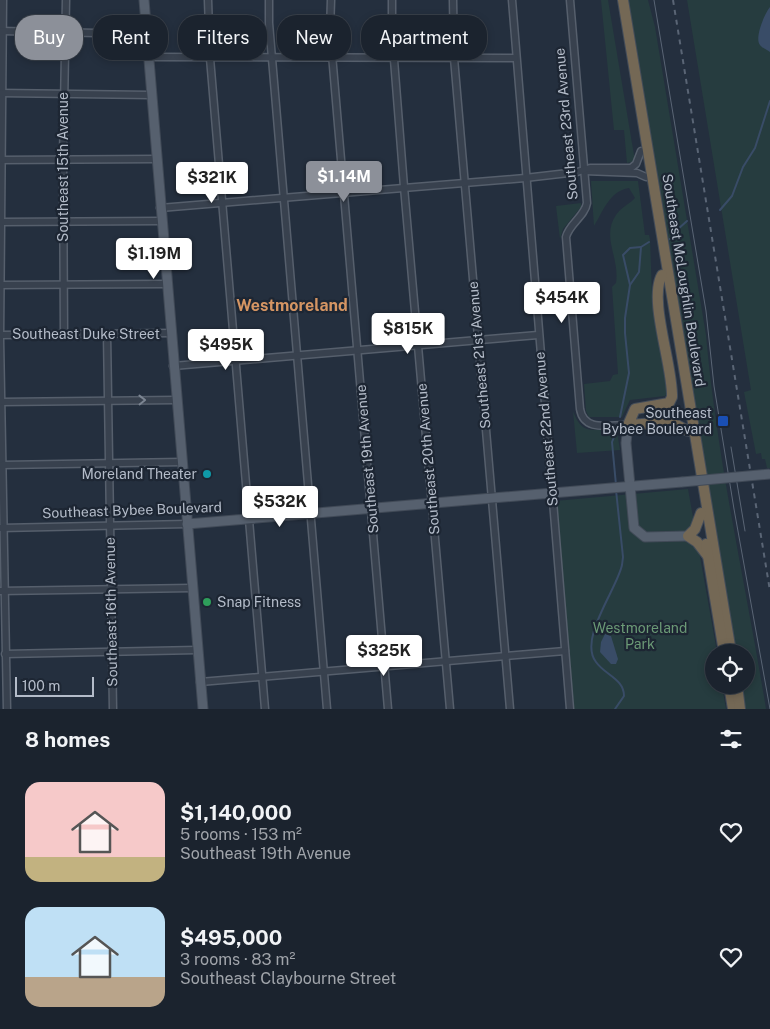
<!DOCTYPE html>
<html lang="en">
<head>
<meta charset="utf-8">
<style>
	:root { --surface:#1b232e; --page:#242b36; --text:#f1f3f6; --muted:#a0a4aa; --line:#39404a; --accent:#8c9099 }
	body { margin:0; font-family:"Public Sans",sans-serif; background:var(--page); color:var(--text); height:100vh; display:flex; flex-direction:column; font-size:19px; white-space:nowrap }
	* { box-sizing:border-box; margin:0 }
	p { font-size:16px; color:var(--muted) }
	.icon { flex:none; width:28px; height:28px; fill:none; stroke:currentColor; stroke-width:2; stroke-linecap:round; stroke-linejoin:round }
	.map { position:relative; height:709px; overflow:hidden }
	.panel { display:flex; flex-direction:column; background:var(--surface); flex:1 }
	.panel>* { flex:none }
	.banner { position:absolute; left:15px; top:15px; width:500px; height:45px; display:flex; gap:10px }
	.fabs { position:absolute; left:705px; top:644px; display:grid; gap:10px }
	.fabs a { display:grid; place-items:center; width:50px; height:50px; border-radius:50%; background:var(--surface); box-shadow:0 2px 8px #0003,0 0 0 1px var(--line); font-size:25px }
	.scale { position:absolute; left:15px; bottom:12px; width:79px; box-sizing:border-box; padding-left:5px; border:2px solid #b4bcc9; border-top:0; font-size:14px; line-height:18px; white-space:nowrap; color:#b4bcc9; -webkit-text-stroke:4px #1d2633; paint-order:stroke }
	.price { position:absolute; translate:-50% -42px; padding:0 11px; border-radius:5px; background:#fff; color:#222; font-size:16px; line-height:32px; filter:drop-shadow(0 1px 2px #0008) }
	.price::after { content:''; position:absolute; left:50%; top:30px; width:15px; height:11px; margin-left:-8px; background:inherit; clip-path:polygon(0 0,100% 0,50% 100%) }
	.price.on { background:var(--accent); color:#fff }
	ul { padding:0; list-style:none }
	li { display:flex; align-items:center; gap:15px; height:125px; padding:0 25px }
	li span { display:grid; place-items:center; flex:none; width:140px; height:100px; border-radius:15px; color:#555 }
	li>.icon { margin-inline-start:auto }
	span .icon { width:60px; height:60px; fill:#fffc; stroke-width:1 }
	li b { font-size:21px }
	h2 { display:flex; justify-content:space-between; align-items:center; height:60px; padding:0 25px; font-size:21px }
	.tag { padding:0 18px; border-radius:20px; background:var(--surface); box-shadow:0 2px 8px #0003,0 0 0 1px var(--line); font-size:18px; line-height:45px }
	.tag.on { background:var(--accent); color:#fff }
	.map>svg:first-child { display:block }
	.green { fill:#263c3f }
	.water { fill:#394c67 }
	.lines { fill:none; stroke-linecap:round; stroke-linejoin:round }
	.stream { stroke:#394c67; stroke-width:2 }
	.minor-casing { stroke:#565f6c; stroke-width:9 }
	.major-casing { stroke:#414a57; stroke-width:11 }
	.highway-casing { stroke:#434c59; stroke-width:12 }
	.minor { stroke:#38414e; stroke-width:6 }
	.major { stroke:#56606e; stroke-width:9 }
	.highway { stroke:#746855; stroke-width:10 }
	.tram { stroke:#5a6575; stroke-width:1 }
	.rail { stroke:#5a6575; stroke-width:2; stroke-dasharray:5 5; stroke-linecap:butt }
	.major-bridge-casing { stroke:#414a57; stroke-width:11; stroke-linecap:butt }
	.major-bridge { stroke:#56606e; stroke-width:9 }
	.oneway { stroke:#7c8592 }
	.transit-dot { fill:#1a4fb4; stroke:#1d2633; stroke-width:2 }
	.culture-dot { fill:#0f9aa8; stroke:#1d2633; stroke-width:2 }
	.leisure-dot { fill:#2e9e5b; stroke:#1d2633; stroke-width:2 }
	.labels { text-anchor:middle; stroke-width:4.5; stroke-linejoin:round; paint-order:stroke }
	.street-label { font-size:14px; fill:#b4bcc9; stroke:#1d2633 }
	.poi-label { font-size:14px; fill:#b4bcc9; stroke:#1d2633; text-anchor:end }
	.park-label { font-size:14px; fill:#6b9a76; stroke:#1d2633 }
	.quarter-label { font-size:16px; font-weight:bold; fill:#d59563; stroke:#1d2633 }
</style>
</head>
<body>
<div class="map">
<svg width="770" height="709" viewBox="0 0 770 709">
	<rect width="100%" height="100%" fill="#242f3e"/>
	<g class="green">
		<polygon points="601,0 608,0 635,161 627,163 624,130 614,130"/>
		<path d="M628,0H648L655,27L706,335C717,461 746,585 766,709H745L741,685H746V652H736Z"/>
		<polygon points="687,0 770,0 770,468 767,468 765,459 762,459 761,453 756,454 744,392 751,390"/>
		<path d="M591,181H638L645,235H649L650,239L652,294L667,394L665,396L630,400L622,417H589L586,411L584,384L610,381L613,375L618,374L612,287L616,283C620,258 601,237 616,215C621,207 631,203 635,198L629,188C609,191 603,212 594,226Z"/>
		<polygon points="581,203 581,207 563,229 560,239 556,206"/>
		<path d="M573,411C584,441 597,424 617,432L620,450L577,453Z"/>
		<polygon points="688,489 717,652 714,652 714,685 722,685 726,709 574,709 555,501"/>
	</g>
	<g class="water">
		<path d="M770,7V52C767,50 762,48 760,45C754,38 765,13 770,7Z"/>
		<polygon points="605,634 611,636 618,659 616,664 611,664 600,652 601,642"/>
	</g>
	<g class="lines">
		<g class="stream">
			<polyline points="720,210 732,196 743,167 755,148 770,101"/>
			<polyline points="670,239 676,238 678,229 687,221"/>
			<polyline points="630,285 623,255 630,248 641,247"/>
			<polyline points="620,417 629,373 625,333 625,318 630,285 639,272 641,247 649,242"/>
			<polyline points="616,485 612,442 616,432"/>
			<path d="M615,709L624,696C624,679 605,675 596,662C578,639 617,589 622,565L623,557L616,490"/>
		</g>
		<defs>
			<g id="minor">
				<polyline points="3,0 0,339 7,709"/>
				<polyline points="208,0 210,58 265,709"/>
				<polyline points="269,0 269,23 327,709"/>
				<polyline points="331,0 330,31 388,709"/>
				<polyline points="392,0 392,34 404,187 450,709"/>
				<polyline points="453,0 454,58 510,709"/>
				<polyline points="512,0 570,709"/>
				<path d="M570,0L587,203C585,216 569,224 566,237L580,409C584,433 611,424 628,425"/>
				<polyline points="0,31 146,34"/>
				<polyline points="148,57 515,58"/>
				<polyline points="0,93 151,95"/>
				<polyline points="0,160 156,159"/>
				<polyline points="584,171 637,173 646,177"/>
				<polyline points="160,208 525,178 577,172 590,168 631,168 636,164 641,151"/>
				<polyline points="1,222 161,221"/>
				<polyline points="1,285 166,284"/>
				<polyline points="64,334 63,159 66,0"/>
				<polyline points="107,334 113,709"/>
				<polyline points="1,335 171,333"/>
				<polyline points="173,366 538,335"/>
				<polyline points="1,402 176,400"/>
				<polyline points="2,465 182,462"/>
				<polyline points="1,528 187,524"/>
				<polyline points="0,591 192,588"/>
				<polyline points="5,654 197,650"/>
				<polyline points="200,682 565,651"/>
			</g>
			<g id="major">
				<polyline points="144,0 203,709"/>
				<polyline points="628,425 626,443 634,528 645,537 688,536"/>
				<polyline points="187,524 682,482"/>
			</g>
			<g id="highway">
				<polyline points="623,0 731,652"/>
				<path d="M662,275C648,299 673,366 672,397L669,403L635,409L628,425L671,422L688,431"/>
				<polyline points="701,513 695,529 688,536 697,542 707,555"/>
				<polyline points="706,544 724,652"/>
				<polyline points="729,685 733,709"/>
				<polyline points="737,685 740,709"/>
			</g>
		</defs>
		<use href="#minor" class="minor-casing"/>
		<use href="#major" class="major-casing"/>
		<use href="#highway" class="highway-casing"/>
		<use href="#minor" class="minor"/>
		<use href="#major" class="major"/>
		<use href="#highway" class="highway"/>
		<g class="tram">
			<polyline points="654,0 706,311 714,386 734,509 770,709"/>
			<polyline points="731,447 745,531"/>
		</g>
		<polyline class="rail" points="673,0 770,591"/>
		<defs>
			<polyline id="major-bridge" points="682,482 770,474"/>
		</defs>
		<use href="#major-bridge" class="major-bridge-casing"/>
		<use href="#major-bridge" class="major-bridge"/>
	</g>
	<defs><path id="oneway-chevron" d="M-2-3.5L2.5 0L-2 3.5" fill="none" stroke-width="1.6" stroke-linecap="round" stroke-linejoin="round" transform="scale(1.25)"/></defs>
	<use class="oneway" href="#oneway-chevron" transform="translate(142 400) rotate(-1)"/>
	<rect class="transit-dot" x="717" y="415" width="12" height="12" rx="2.5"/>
	<circle class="culture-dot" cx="207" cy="474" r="5"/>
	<circle class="leisure-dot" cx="207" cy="602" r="5"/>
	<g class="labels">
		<g class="street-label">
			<text transform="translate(566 124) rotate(-95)" y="5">Southeast 23rd Avenue</text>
			<text transform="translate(63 167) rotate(-90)" y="5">Southeast 15th Avenue</text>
			<text transform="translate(684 280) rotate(81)" y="5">Southeast McLoughlin Boulevard</text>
			<text x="86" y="339">Southeast Duke Street</text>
			<text transform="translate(479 355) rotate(-95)" y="5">Southeast 21st Avenue</text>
			<text transform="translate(546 429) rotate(-95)" y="5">Southeast 22nd Avenue</text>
			<text transform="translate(367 459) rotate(-95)" y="5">Southeast 19th Avenue</text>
			<text transform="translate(428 459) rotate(-95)" y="5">Southeast 20th Avenue</text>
			<text transform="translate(132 510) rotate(-2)" y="5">Southeast Bybee Boulevard</text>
			<text transform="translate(111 612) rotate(-91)" y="5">Southeast 16th Avenue</text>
		</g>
		<g class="poi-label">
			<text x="712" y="418">Southeast<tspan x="712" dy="16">Bybee Boulevard</tspan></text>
			<text x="197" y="479">Moreland Theater</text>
			<text x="217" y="607" text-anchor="start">Snap Fitness</text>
		</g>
		<g class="park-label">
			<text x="640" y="633">Westmoreland<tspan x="640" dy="16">Park</tspan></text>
		</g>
		<g class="quarter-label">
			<text x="292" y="311">Westmoreland</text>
		</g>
	</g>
</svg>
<div class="fabs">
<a><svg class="icon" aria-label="locate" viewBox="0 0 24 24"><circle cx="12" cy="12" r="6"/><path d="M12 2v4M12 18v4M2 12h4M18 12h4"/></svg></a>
</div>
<div class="scale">100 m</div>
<b class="price on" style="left:344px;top:203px">$1.14M</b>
<b class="price" style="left:212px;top:204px">$321K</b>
<b class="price" style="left:154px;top:280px">$1.19M</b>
<b class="price" style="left:562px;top:324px">$454K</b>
<b class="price" style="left:408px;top:355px">$815K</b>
<b class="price" style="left:226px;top:371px">$495K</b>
<b class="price" style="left:280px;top:528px">$532K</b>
<b class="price" style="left:384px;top:677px">$325K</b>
<div class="banner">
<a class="tag on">Buy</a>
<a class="tag">Rent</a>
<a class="tag">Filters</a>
<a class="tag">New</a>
<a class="tag">Apartment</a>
</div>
</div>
<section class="panel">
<h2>8 homes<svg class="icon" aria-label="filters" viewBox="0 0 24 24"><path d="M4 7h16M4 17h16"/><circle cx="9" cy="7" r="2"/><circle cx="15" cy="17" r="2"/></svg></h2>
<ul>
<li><span style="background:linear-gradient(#f6c9c9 75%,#c2b280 0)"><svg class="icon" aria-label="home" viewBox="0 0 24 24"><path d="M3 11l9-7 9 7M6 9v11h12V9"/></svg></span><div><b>$1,140,000</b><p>5 rooms · 153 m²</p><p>Southeast 19th Avenue</p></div><svg class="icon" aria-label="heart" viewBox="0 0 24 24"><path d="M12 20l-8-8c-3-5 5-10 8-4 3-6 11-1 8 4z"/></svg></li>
<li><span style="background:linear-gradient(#bfe0f5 70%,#b9a48a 0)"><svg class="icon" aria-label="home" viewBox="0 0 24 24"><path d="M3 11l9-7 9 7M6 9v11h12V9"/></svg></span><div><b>$495,000</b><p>3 rooms · 83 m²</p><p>Southeast Claybourne Street</p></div><svg class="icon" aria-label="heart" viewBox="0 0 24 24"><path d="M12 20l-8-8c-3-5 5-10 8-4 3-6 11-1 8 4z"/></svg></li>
</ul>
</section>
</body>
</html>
